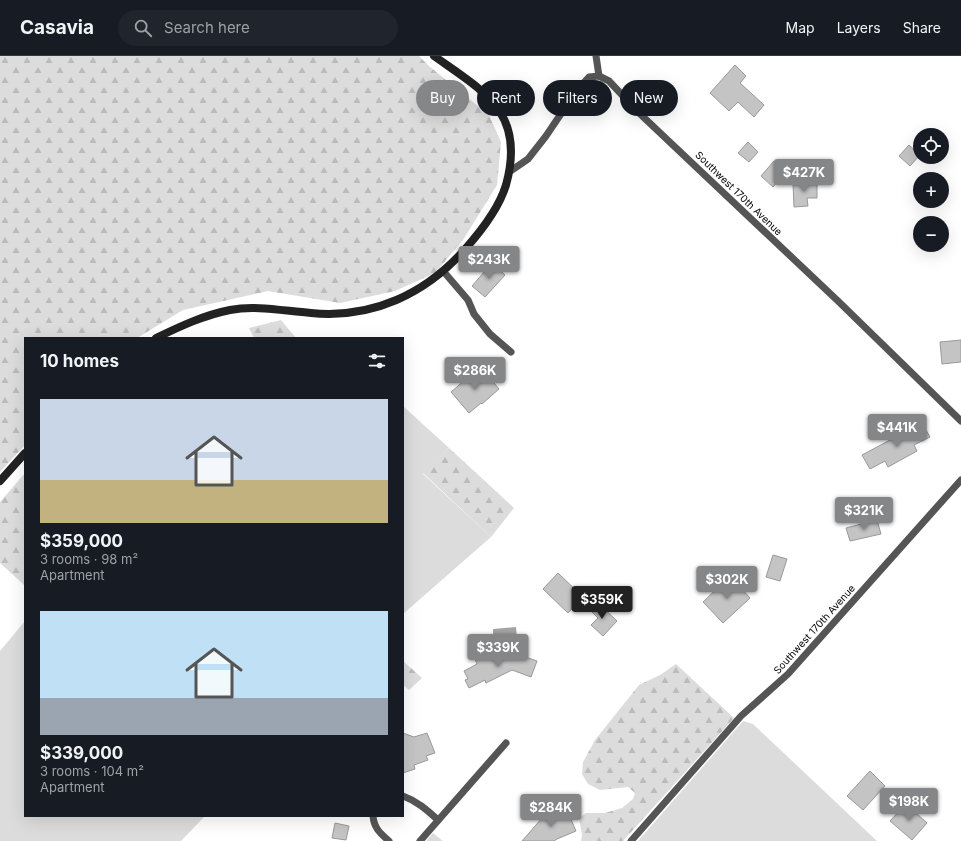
<!DOCTYPE html>
<html lang="en">
<head>
<meta charset="utf-8">
<style>
	:root { --surface:#171b24; --page:#20242c; --text:#f1f3f6; --muted:#9ea1a6; --line:#363941; --accent:#858687 }
	body { margin:0; font-family:Inter,sans-serif; background:var(--page); color:var(--text); height:100vh; display:flex; flex-direction:column; font-size:15px; white-space:nowrap }
	* { box-sizing:border-box; margin:0 }
	p { font-size:13px; color:var(--muted) }
	.icon { flex:none; width:22px; height:22px; fill:none; stroke:currentColor; stroke-width:2; stroke-linecap:round; stroke-linejoin:round }
	.map { position:relative; flex:1; overflow:hidden }
	.sheet { position:absolute; left:24px; top:281px; width:380px; height:480px; display:flex; flex-direction:column; background:var(--surface); border-radius:0px; box-shadow:0 4px 16px #0002 }
	.sheet>* { flex:none }
	.top-card { position:absolute; left:416px; top:24px; width:380px; height:36px; display:flex; gap:8px }
	.tools { position:absolute; left:913px; top:72px; display:grid; gap:8px }
	.tools a { display:grid; place-items:center; width:36px; height:36px; border-radius:50%; background:var(--surface); box-shadow:0 4px 16px #0002; font-size:20px }
	.price { position:absolute; translate:-50% -34px; padding:0 9px; border-radius:4px; background:var(--accent); color:#fff; font-size:13px; line-height:26px; filter:drop-shadow(0 1px 2px #0008) }
	.price::after { content:''; position:absolute; left:50%; top:24px; width:12px; height:9px; margin-left:-6px; background:inherit; clip-path:polygon(0 0,100% 0,50% 100%) }
	.price.current { background:#222; color:#fff }
	ul { padding:0; list-style:none }
	li { display:grid; align-content:center; gap:8px; height:212px; padding:0 16px }
	li span { display:grid; place-items:center; height:124px; border-radius:0px; color:#555 }
	li>.icon { margin-inline-start:auto }
	span .icon { width:72px; height:72px; fill:#fffc; stroke-width:1 }
	li b { font-size:17px }
	h2 { display:flex; justify-content:space-between; align-items:center; height:48px; padding:0 16px; font-size:17px }
	.tag { padding:0 14px; border-radius:18px; background:var(--surface); box-shadow:0 4px 16px #0002; font-size:14px; line-height:36px }
	.tag.current { background:var(--accent); color:#fff }
	header { display:flex; align-items:center; gap:24px; box-sizing:border-box; height:56px; padding:0 20px; background:var(--surface); border-bottom:1px solid var(--line) }
	header strong { font-size:19px }
	nav { display:flex; gap:22px; margin-inline-start:auto; font-size:14px }
	.search { width:280px; height:36px; background:var(--page); display:flex; align-items:center; gap:10px; box-sizing:border-box; padding:0 14px; border-radius:22px; color:var(--muted); font-size:15px }
	.map>svg:first-child { display:block }
	.green { fill:#dcdcdc }
	.forest { fill:url(#forest-firs) }
	.water { fill:#a3a3a3 }
	.building { fill:#c4c4c4; stroke:#999 }
	.lines { fill:none; stroke-linecap:round; stroke-linejoin:round }
	.lane { stroke:#555; stroke-width:7 }
	.secondary { stroke:#222; stroke-width:8 }
	.labels { text-anchor:middle; stroke-width:3.5; stroke-linejoin:round; paint-order:stroke }
	.street-label { font-size:10px; fill:#000; stroke:#fff }
</style>
</head>
<body>
<header>
<strong>Casavia</strong>
<div class="search"><svg class="icon" aria-label="search" viewBox="0 0 24 24"><circle cx="10" cy="10" r="6"/><path d="M15 15l6 6"/></svg>Search here</div>
<nav><a>Map</a><a>Layers</a><a>Share</a></nav>
</header>
<div class="map">
<svg width="961" height="785" viewBox="0 0 961 785">
	<defs>
		<pattern id="forest-firs" width="22" height="20" patternUnits="userSpaceOnUse"><rect width="22" height="20" fill="#dcdcdc"/><path d="M5 1l3.5 6h-7zM16 11l3.5 6h-7z" fill="#bbb"/></pattern>
	</defs>
	<rect width="100%" height="100%" fill="#fff"/>
	<g class="green">
		<polygon points="403,350 449,392 423,418 491,481 403,558"/>
		<polygon points="25,565 25,760 205,760 181,785 0,785 0,595"/>
		<polygon points="743,665 753,668 877,785 638,785"/>
	</g>
	<g class="forest">
		<polygon points="0,0 419,0 430,11 489,59 501,86 497,129 463,184 435,217 395,235 340,247 268,235 183,254 137,282 25,282 25,389 0,416"/>
		<polygon points="281,264 296,282 254,282 249,272"/>
		<polygon points="449,392 514,452 491,481 423,417"/>
		<polygon points="25,417 25,530 0,507 0,446"/>
		<polygon points="403,605 422,622 409,634 403,629"/>
		<polygon points="676,608 734,662 623,785 581,785 582,779 579,762 586,757 605,757 622,752 633,743 635,737 628,731 600,734 588,728 582,718 583,706 595,684 639,629 660,619"/>
		<polygon points="433,777 443,785 426,785"/>
	</g>
	<polygon class="water" points="516,571 517,582 493,584 493,573"/>
	<g class="building">
		<polygon points="735,9 746,20 740,27 764,49 754,61 738,46 729,55 710,37"/>
		<polygon points="748,86 758,96 749,106 738,97"/>
		<polygon points="909,89 920,99 910,110 899,100"/>
		<polygon points="774,105 786,116 773,131 761,120"/>
		<polygon points="817,126 817,142 807,142 808,150 794,151 793,127"/>
		<polygon points="492,207 505,219 485,241 472,230"/>
		<polygon points="961,284 961,306 942,308 940,286"/>
		<polygon points="485,316 499,333 482,348 481,347 469,357 451,336 473,317 478,322"/>
		<polygon points="922,367 930,381 914,389 917,395 888,411 885,405 870,413 862,399"/>
		<polygon points="877,464 881,478 850,485 846,472"/>
		<polygon points="773,499 787,503 780,525 766,521"/>
		<polygon points="558,517 583,541 568,557 543,533"/>
		<polygon points="730,520 750,542 723,567 703,546"/>
		<polygon points="598,547 617,565 603,580 591,569 598,562 590,554"/>
		<polygon points="493,594 495,600 502,596 503,599 515,603 517,598 537,605 531,621 512,614 486,627 485,624 469,632 465,624 468,623 464,615 477,608 475,603"/>
		<polygon points="403,677 414,681 427,677 435,697 426,700 428,704 414,709 415,713 403,717"/>
		<polygon points="870,715 885,730 863,754 847,740"/>
		<polygon points="906,748 927,767 912,784 890,765"/>
		<polygon points="560,754 564,764 570,761 576,775 557,783 554,785 522,785 543,761"/>
		<polygon points="335,767 349,770 346,784 332,782"/>
	</g>
	<g class="lines">
		<g class="lane">
			<polyline points="596,0 599,20"/>
			<polyline points="509,116 528,103 546,80 577,34 589,21 599,20 609,25 638,56 838,245 961,365"/>
			<polyline points="444,216 468,244 474,258 490,278 511,296"/>
			<path d="M403,740C417,745 427,754 438,764"/>
			<path d="M373,760C374,772 380,777 389,785"/>
			<polyline points="420,785 506,687"/>
			<polyline points="631,785 741,660 788,618 961,424"/>
		</g>
		<g class="secondary">
			<path d="M156,282C179,271 204,259 230,254C256,249 284,255 311,257C372,263 426,238 466,192C482,174 499,152 506,129C526,57 485,36 434,0"/>
			<polyline points="0,425 25,397"/>
		</g>
	</g>
	<g class="labels">
		<g class="street-label">
			<text transform="translate(739 137) rotate(44)" y="4">Southwest 170th Avenue</text>
			<text transform="translate(814 573) rotate(-48)" y="4">Southwest 170th Avenue</text>
		</g>
	</g>
</svg>
<div class="tools">
<a><svg class="icon" aria-label="locate" viewBox="0 0 24 24"><circle cx="12" cy="12" r="6"/><path d="M12 2v4M12 18v4M2 12h4M18 12h4"/></svg></a>
<a>+</a>
<a>−</a>
</div>
<b class="price" style="left:804px;top:137px">$427K</b>
<b class="price" style="left:489px;top:224px">$243K</b>
<b class="price" style="left:475px;top:335px">$286K</b>
<b class="price" style="left:897px;top:392px">$441K</b>
<b class="price" style="left:864px;top:475px">$321K</b>
<b class="price" style="left:727px;top:544px">$302K</b>
<b class="price current" style="left:602px;top:564px">$359K</b>
<b class="price" style="left:498px;top:612px">$339K</b>
<b class="price" style="left:909px;top:766px">$198K</b>
<b class="price" style="left:551px;top:772px">$284K</b>
<div class="top-card">
<a class="tag current">Buy</a>
<a class="tag">Rent</a>
<a class="tag">Filters</a>
<a class="tag">New</a>
</div>
<section class="sheet">
<h2>10 homes<svg class="icon" aria-label="filters" viewBox="0 0 24 24"><path d="M4 7h16M4 17h16"/><circle cx="9" cy="7" r="2"/><circle cx="15" cy="17" r="2"/></svg></h2>
<ul>
<li><span style="background:linear-gradient(#c9d6e8 65%,#c2b280 0)"><svg class="icon" aria-label="home" viewBox="0 0 24 24"><path d="M3 11l9-7 9 7M6 9v11h12V9"/></svg></span><div><b>$359,000</b><p>3 rooms · 98 m²</p><p>Apartment</p></div></li>
<li><span style="background:linear-gradient(#bfe0f5 70%,#9aa5b1 0)"><svg class="icon" aria-label="home" viewBox="0 0 24 24"><path d="M3 11l9-7 9 7M6 9v11h12V9"/></svg></span><div><b>$339,000</b><p>3 rooms · 104 m²</p><p>Apartment</p></div></li>
</ul>
</section>
</div>
</body>
</html>
